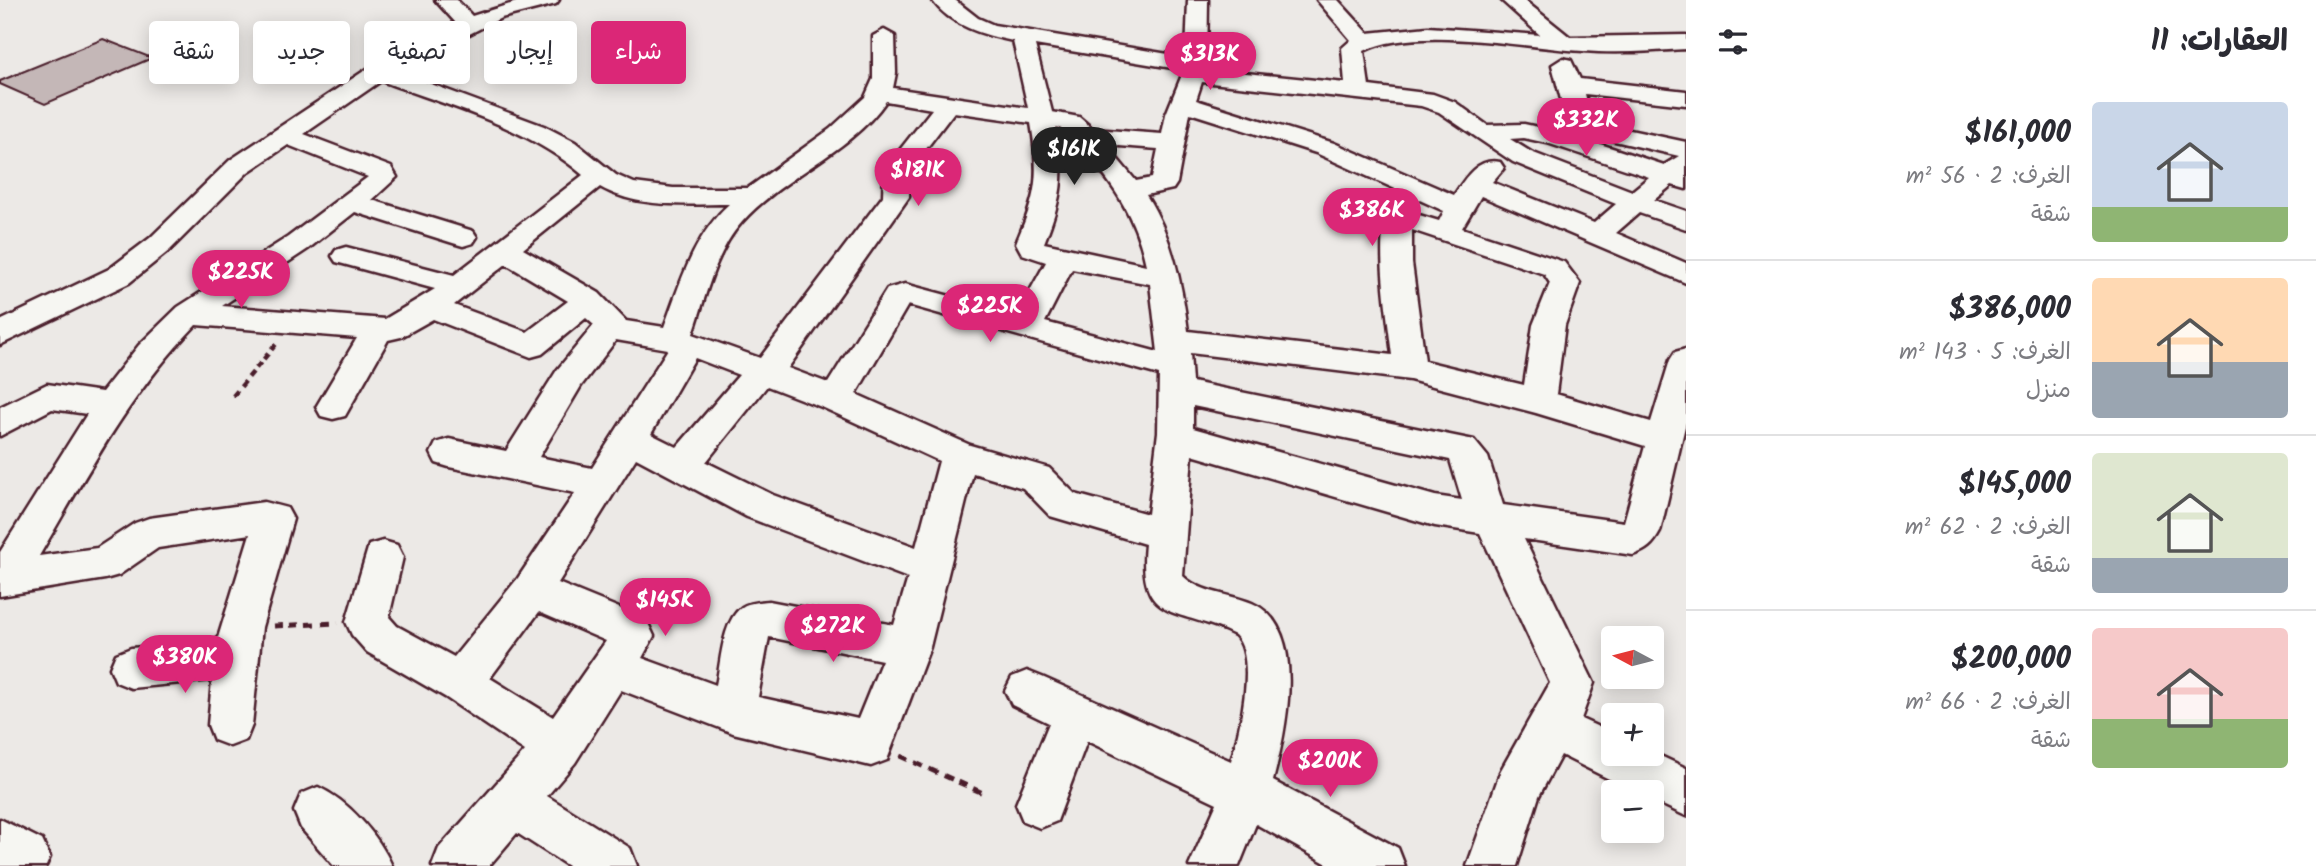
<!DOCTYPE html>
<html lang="ar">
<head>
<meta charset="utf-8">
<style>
	:root { --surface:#fff; --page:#f2f2f3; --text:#2b2b33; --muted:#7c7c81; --line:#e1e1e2; --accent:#db2777 }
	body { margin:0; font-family:Kalam,"Playpen Sans Arabic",sans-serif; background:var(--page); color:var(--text); direction:rtl; height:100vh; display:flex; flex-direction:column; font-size:26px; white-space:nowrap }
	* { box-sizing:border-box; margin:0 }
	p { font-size:23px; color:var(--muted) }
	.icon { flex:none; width:38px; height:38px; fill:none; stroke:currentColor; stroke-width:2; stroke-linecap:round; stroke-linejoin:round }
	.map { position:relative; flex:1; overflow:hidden; direction:ltr }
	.drawer { display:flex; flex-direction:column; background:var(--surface); width:630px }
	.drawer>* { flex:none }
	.hud { position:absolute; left:21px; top:21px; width:665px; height:63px; direction:rtl; display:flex; gap:14px }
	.needle { width:46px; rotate:277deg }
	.controls { position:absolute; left:1601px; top:626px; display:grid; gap:14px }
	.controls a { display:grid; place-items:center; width:63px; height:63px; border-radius:7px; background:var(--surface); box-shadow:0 4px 18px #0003; font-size:35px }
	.price { position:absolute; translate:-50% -60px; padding:0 16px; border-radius:24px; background:var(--accent); color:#fff; font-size:23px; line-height:46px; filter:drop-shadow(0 2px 4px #0008) }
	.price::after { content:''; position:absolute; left:50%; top:42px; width:21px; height:16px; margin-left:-10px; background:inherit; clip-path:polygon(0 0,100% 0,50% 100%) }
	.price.on { background:#222; color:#fff }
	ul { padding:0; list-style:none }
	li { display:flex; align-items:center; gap:21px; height:175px; padding:0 28px }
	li+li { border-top:2px solid var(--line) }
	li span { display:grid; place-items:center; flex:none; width:196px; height:140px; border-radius:7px; color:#555 }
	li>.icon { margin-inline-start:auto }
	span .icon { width:84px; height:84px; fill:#fffc; stroke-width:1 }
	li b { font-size:30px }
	h2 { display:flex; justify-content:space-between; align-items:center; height:84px; padding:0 28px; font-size:30px }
	.chip { padding:0 24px; border-radius:7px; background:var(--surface); box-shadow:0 4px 18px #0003; font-size:24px; line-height:63px }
	.chip.on { background:var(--accent); color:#fff }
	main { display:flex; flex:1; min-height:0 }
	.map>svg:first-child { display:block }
	.building { fill:#c4b7b7; stroke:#4a1f2b; stroke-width:2 }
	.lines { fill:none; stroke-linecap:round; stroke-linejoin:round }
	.minor-casing { stroke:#4a1f2b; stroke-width:5 }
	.path-far1 { stroke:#4a1f2b; stroke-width:4.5; stroke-dasharray:7 5; stroke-linecap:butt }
	.path { stroke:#4a1f2b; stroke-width:5; stroke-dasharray:9 7; stroke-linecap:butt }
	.minor { fill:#f6f6f2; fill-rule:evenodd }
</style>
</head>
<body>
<main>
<section class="drawer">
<h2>العقارات: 11<svg class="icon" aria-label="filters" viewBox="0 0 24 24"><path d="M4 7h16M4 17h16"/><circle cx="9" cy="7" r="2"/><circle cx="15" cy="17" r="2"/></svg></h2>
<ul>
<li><span style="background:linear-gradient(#c9d6e8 75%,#8fb573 0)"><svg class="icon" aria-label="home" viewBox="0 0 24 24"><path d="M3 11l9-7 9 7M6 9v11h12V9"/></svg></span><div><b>$161,000</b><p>الغرف: 2 · 56 m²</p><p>شقة</p></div></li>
<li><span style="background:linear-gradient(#ffd9b3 60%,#9aa5b1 0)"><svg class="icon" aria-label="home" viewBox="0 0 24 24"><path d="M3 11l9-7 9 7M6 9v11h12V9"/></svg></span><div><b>$386,000</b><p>الغرف: 5 · 143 m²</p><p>منزل</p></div></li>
<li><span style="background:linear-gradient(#dfe7d0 75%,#9aa5b1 0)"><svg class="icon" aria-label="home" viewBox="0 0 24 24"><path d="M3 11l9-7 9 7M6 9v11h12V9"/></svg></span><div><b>$145,000</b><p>الغرف: 2 · 62 m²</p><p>شقة</p></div></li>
<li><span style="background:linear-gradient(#f6c9c9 65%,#8fb573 0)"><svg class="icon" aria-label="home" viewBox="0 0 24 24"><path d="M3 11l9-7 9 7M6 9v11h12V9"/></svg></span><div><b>$200,000</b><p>الغرف: 2 · 66 m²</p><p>شقة</p></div></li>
</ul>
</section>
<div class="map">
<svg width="1686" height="866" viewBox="0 0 1686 866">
	<rect width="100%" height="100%" fill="#ece9e6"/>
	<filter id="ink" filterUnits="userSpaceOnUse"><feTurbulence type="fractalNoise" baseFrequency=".0143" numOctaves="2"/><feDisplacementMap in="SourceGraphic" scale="14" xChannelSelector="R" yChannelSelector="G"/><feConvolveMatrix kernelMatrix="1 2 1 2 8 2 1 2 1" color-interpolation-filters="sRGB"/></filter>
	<g filter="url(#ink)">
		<polygon class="building" points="103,39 152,58 45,104 0,84 0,81"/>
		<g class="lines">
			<defs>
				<g id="minor">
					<path d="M435,0H457L472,16L523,0H559L556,4L501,18L396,71L544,126L575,142L616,175L634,183L673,188H748L830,129L865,97L873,79V36L884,30L895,36L896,73L893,88L1028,108L1013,41C983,35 951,26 932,0H955L978,18L994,25L1186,57L1188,0H1208L1207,69L1345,83L1342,48L1351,40L1317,0H1338L1368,33L1428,27L1540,35L1501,0H1524L1570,37L1686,35V49C1652,51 1618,54 1583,51C1527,48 1414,25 1364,51L1369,86L1433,94L1455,102L1487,125L1524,124L1570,134L1552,65L1563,58L1571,60L1580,79L1686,91V105L1585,94L1593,126L1602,124L1686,142V189L1672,185L1654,200L1686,211V229L1639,213L1616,233L1686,263V283L1481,196L1462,228L1564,262L1580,283L1565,325L1556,394L1651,422L1670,360L1675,352L1686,349V422L1660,532C1653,545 1647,550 1633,555L1524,539L1594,683L1581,719L1614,734V754L1652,752L1686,768V816L1652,800V793H1637L1561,755L1539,796L1517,866H1467L1501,770L1550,683L1480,533L1435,526L1192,455L1183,576C1200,593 1231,594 1252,603C1310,628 1285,734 1273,781L1398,848L1405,866H1331L1256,824L1239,866H1189L1217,803L1087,741L1057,821L1040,828L1023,821L1016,804L1049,723L1012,705L1005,691L1012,677L1027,671L1042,677L1231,761C1239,733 1258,657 1235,635C1181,606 1137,627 1145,544L1050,516L1023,488L973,473L930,647L887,760L871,766L733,733L621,690L575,763L547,796L630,848L637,866H568L517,833L489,866H432L439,848L525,751L445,697L367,652L352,635L346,622L369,545L383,541L397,545L403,557L389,617L397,626L454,657L518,578L575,493L449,467L436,463L431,453L436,443L449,439L506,451L557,370L594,325L586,318L542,354L531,357L433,319L401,337L388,340L345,416L333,419L321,416L316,407L357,338L196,325C130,393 87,474 39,556L97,548L135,523L149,518L264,502L287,508L293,519L262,627L252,725L246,740L230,746L214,740L208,725L212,680L131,688L116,682L110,668L116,654L131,648L217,641L250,534L158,548L119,575L105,579L0,596V552L87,414L52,409L0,436V407L47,384L102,392L139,345L178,307L288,237L368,177L288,145L248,172L170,250L129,283L0,345V321L109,269L150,238L230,160L370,67L456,23ZM1035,45L1184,70L1166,114L1162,134L1093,129L1079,117L1052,112ZM381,81C451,107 526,126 583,175L454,275L346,247L336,250L332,256L336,262L435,289L385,319L222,306L308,249L355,212L453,243L463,246L473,243L477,237L473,231L372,200L397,177L391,167L304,134ZM1202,82L1421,106L1439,112L1513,162L1616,204L1594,223L1492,182L1504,168L1500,162C1478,157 1465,178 1454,195L1334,143L1196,100ZM886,101L932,109L884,170L883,196L760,358L693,334C706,296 715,252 742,222C784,175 850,153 886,101ZM954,112L1031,123C1040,177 1037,194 1016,243L1022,254L1046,262L1017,314L905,284L887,289L828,383L788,368L909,197L910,170ZM1190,113L1316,153L1444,211L1439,221L1409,212L1388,216C1374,237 1389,327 1392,355L1188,331C1182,284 1172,235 1146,195L1173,189L1177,183ZM1056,127L1068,131C1105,176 1133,205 1146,265L1044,243C1062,198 1066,175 1056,127ZM1595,137L1602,138L1679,156L1664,165L1597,143ZM1524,138L1547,143L1649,177L1632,191L1531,152L1510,139ZM1106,145L1158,149L1152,178L1136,181ZM600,187C638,209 687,204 729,204C694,235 680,284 664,327L626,321L599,293L523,249ZM1412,230L1544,274L1550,283L1533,325L1524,385L1425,361L1412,263ZM506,264L568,301L527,332L454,305ZM1072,269L1150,284L1158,352L1045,322ZM908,305L1159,375L1158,432L1148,514L1075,494L1049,468L970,445L856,394ZM616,340L668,349L592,468L539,457L581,386ZM1190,353L1410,380L1536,413L1645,446L1624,522L1503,505L1488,457L1474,440L1192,382ZM695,358L739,375L677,447L651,434ZM767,386L824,408L939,461L916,547L773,495L706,462ZM1193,406L1450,460L1462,500L1435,496L1193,428ZM636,458L747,517L908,578L894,625L769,601C761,602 749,602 742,607C722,621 721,663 716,685L642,658L654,636L646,619L558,583ZM539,612L606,641L553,717L490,678ZM769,637L882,660L858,719L758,697Z"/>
					<path d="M318,787C348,800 379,836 392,866H334L301,828L294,811L301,794Z"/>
					<polygon points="0,819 42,840 50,857 46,866 0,866"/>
				</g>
			</defs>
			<use href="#minor" class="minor-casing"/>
			<polyline class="path-far1" points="233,396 277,343"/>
			<g class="path">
				<polyline points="274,626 338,623"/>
				<polyline points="900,756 985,794"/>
			</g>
			<use href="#minor" class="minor"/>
		</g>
	</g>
</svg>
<div class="controls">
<a><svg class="needle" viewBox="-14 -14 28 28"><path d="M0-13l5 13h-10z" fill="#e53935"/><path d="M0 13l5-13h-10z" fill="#7c7c81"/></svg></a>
<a>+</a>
<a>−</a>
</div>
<b class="price" style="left:1210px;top:92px">$313K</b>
<b class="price" style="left:1586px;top:158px">$332K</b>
<b class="price on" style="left:1074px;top:187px">$161K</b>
<b class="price" style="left:918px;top:208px">$181K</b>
<b class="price" style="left:1372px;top:248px">$386K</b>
<b class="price" style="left:241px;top:310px">$225K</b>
<b class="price" style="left:990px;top:344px">$225K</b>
<b class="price" style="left:665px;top:638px">$145K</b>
<b class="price" style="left:833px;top:664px">$272K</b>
<b class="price" style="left:185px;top:695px">$380K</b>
<b class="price" style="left:1330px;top:799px">$200K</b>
<div class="hud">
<a class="chip on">شراء</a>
<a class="chip">إيجار</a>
<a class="chip">تصفية</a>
<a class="chip">جديد</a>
<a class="chip">شقة</a>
</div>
</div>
</main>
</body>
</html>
